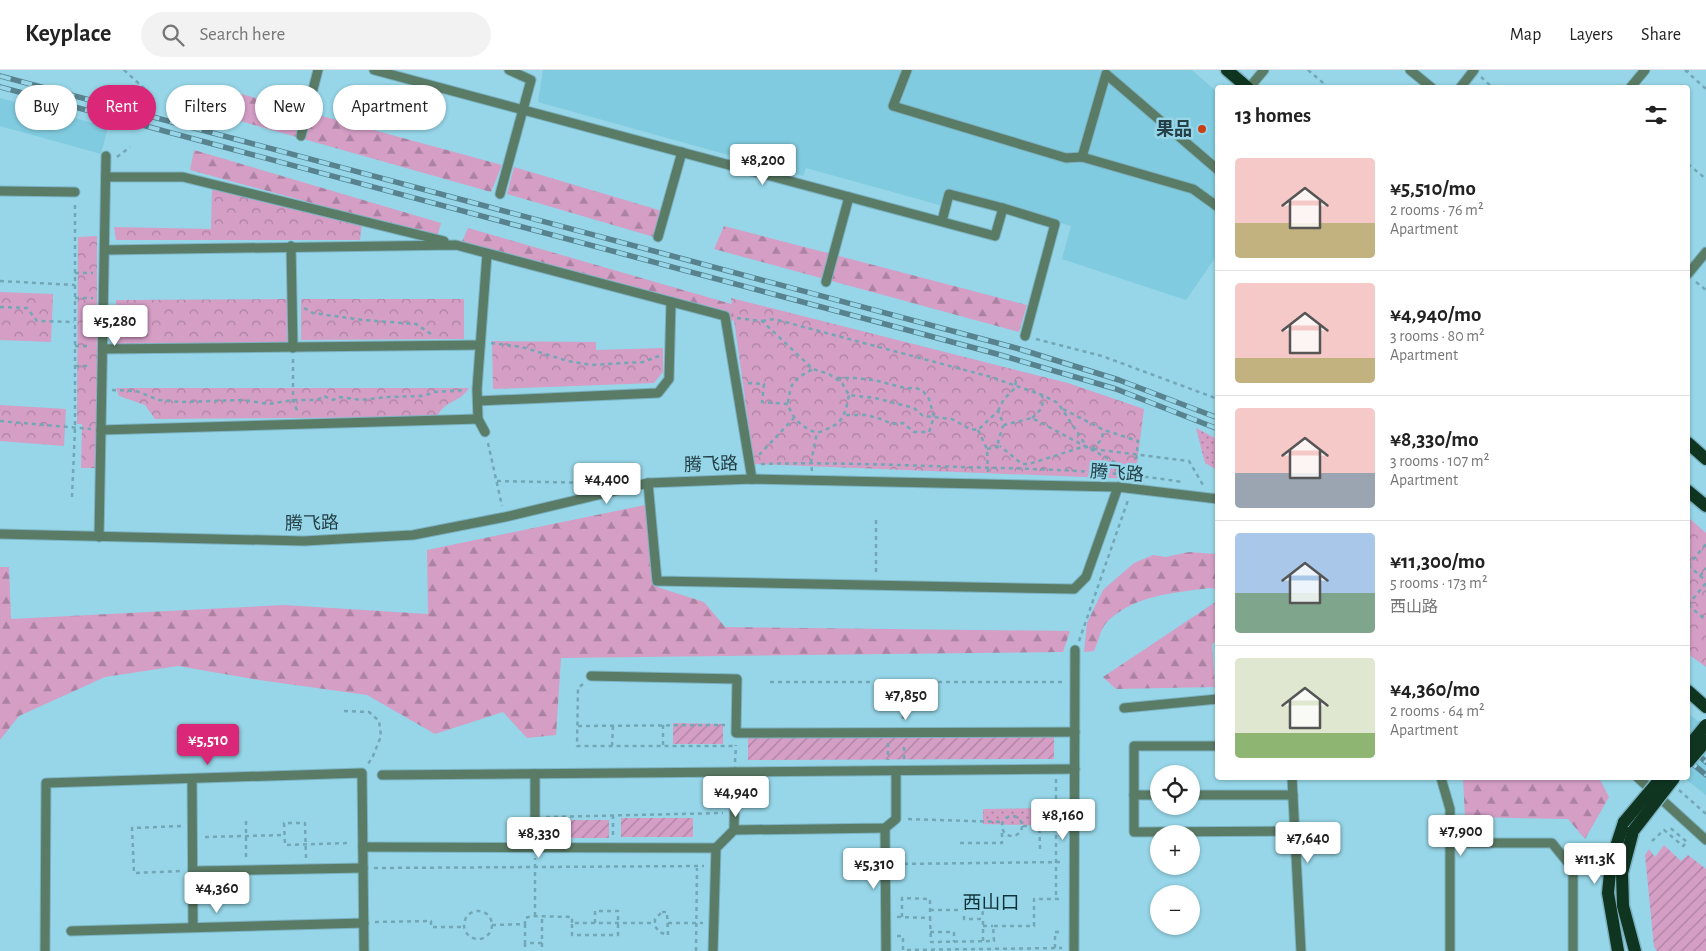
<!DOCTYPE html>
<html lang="en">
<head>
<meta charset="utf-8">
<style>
	:root { --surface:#fff; --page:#f2f2f2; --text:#222; --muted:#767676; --line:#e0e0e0; --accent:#db2777 }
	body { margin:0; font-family:"Alegreya Sans","Noto Sans SC",sans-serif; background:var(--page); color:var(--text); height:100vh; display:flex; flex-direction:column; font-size:19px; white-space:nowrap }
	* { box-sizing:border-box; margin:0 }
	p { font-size:16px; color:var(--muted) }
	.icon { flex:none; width:28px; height:28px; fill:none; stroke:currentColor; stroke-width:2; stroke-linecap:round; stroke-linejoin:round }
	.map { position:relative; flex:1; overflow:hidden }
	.drawer { position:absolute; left:1215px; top:15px; width:475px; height:695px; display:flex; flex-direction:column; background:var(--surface); border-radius:5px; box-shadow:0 1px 4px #0004 }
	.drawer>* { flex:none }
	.banner { position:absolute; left:15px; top:15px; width:475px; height:45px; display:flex; gap:10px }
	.buttons { position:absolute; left:1150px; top:695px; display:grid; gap:10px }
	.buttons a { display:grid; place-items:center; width:50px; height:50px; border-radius:50%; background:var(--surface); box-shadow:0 1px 4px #0004; font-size:25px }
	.price { position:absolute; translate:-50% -42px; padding:0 11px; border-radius:5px; background:#fff; color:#222; font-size:16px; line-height:32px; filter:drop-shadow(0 1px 2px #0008) }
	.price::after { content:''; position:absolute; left:50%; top:30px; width:15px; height:11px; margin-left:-8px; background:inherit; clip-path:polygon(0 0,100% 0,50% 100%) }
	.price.current { background:var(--accent); color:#fff }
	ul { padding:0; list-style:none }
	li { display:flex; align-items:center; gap:15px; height:125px; padding:0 20px }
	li+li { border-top:1px solid var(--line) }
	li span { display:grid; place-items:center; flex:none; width:140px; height:100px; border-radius:5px; color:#555 }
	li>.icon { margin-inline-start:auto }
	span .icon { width:60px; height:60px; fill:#fffc; stroke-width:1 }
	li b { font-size:21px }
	h2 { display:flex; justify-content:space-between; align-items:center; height:60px; padding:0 20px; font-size:21px }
	.chip { padding:0 18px; border-radius:22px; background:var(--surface); box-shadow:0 1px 4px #0004; font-size:18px; line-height:45px }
	.chip.current { background:var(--accent); color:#fff }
	header { display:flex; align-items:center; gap:30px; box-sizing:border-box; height:70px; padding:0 25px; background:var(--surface); border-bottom:1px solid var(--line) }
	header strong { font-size:24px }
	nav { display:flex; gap:28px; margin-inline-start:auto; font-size:18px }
	.search { width:350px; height:45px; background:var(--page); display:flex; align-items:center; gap:12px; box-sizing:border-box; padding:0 18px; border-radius:28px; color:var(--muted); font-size:19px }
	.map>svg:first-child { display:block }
	.built { fill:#80cbdf }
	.grass { fill:url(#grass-dots) }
	.forest { fill:url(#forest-firs) }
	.park { fill:url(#park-crowns) }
	.garden { fill:url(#garden-furrows) }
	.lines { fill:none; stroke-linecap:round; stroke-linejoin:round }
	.minor-casing { stroke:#7bb2c1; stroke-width:11 }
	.major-casing { stroke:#7bb2c1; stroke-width:15 }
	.path { stroke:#73a7b6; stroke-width:2.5; stroke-dasharray:4 4; stroke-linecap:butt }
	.minor { stroke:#5a7b66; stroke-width:9 }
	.major { stroke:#0f3521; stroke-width:12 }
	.rail-casing { stroke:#57828e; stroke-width:5.5 }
	.rail { stroke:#96d6e8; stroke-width:4; stroke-dasharray:11; stroke-linecap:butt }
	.major-bridge-casing { stroke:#7bb2c1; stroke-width:15; stroke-linecap:butt }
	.major-bridge { stroke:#0f3521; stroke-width:12 }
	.poi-dot { fill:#c73f12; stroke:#96d6e8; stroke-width:2 }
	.labels { text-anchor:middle; stroke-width:5; stroke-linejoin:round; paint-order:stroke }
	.poi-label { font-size:18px; font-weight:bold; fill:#243f46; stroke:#96d6e8; text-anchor:end }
	.street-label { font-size:18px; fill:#243f46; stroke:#96d6e8 }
	.neighbourhood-label { font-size:19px; fill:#0f3139; stroke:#96d6e8 }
</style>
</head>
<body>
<header>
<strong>Keyplace</strong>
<div class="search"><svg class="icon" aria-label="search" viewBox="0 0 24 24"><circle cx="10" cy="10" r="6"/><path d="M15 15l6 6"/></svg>Search here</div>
<nav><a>Map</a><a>Layers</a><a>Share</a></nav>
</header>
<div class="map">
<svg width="1706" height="881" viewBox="0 0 1706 881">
	<defs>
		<pattern id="grass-dots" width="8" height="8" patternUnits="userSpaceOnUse" patternTransform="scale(1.25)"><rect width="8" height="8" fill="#d49ec5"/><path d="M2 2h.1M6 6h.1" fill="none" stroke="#ac82a2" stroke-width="1.8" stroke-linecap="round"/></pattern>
		<pattern id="forest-firs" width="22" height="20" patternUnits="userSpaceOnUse" patternTransform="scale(1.25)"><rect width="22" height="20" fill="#d49ec5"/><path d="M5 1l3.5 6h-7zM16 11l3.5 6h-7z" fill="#ac82a2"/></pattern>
		<pattern id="park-crowns" width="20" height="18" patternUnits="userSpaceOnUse" patternTransform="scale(1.25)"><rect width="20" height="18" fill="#d49ec5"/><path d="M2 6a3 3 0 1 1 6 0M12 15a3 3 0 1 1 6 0" fill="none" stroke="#ac82a2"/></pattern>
		<pattern id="garden-furrows" width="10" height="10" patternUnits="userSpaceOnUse" patternTransform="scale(1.25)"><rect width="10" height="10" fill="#d49ec5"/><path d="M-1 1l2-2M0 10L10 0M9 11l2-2" fill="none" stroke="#ac82a2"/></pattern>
	</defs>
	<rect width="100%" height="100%" fill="#96d6e8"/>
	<g class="built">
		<polygon points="543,0 1192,0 1217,22 1217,185 1186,230 1062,189 1071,156 947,119 943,136 806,98 803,106 538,32"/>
		<polygon points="0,28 108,57 101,84 0,56"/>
		<polygon points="1688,643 1706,658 1706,725 1684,708 1688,708"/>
	</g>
	<g class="grass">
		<polygon points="1196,358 1217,369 1217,400 1205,393"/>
		<polygon points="1059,738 1059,756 983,754 983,739"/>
	</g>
	<g class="forest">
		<polygon points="212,16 502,95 491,122 205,41"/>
		<polygon points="194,80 441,153 437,167 190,100"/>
		<polygon points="514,97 662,141 654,167 507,124"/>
		<polygon points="724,156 1027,235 1019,262 714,179"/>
		<polygon points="468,158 742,237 739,251 720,250 461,174"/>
		<polygon points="645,435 657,517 704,532 725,557 1070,561 1063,582 561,588 556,665 527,668 503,642 435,664 367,625 259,610 178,596 105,607 19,646 0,670 0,497 9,497 11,549 284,535 428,544 427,480"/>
		<path d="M1189,482L1217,484V519L1209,518C1173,523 1133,525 1106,553C1100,560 1098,573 1094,581L1084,582L1087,553L1103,520L1134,493L1153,485L1166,487Z"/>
		<polygon points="1217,531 1217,569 1212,575 1215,617 1116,619 1103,607"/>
		<polygon points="1463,708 1599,708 1609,727 1585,769 1568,749 1465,747"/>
	</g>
	<g class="park">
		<polygon points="212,119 362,154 360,170 116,170 114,157 211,159"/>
		<polygon points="97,166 97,398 81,398 82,354 77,354 78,167"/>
		<polygon points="0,222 53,224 51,272 0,270"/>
		<polygon points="731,228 1068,313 1144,339 1135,409 754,394"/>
		<polygon points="287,229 287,276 116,277 116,230"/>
		<polygon points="301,229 464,229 464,269 301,270"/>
		<polygon points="492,271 596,272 596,280 663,278 663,302 654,313 493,319"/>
		<path d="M116,318H469C460,333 444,330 437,347L155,349L145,335L119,326Z"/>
		<polygon points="0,335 66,339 64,376 0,371"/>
		<polygon points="1688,447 1706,463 1706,597 1688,584"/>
	</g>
	<g class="garden">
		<polygon points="673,653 723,654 723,674 673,674"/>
		<polygon points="748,667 1054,667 1054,689 748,690"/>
		<rect x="621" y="748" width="72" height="19"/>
		<rect x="542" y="750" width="67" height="18"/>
		<polygon points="1664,775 1681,791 1688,785 1706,799 1706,881 1657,881 1654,877 1645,785 1649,779 1655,787"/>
	</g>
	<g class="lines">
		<defs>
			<g id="minor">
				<polyline points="374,0 995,166 1003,138 1055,154 1025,266"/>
				<polyline points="907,0 893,36 1066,88 1082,87 1193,119 1218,137"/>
				<polyline points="1410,0 1432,18"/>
				<polyline points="1249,18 1264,0"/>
				<polyline points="1460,18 1474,0"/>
				<polyline points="1630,18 1645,0"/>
				<polyline points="301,66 318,0"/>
				<polyline points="1082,87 1106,4 1218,100"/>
				<polyline points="106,107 183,107 444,171"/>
				<polyline points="0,121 75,122"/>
				<polyline points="500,124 531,10 509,0"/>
				<polyline points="942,151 949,124 1003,138"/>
				<polyline points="658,167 682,82"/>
				<polyline points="291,176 293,278"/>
				<polyline points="105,180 456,175 725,246 752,409"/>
				<polyline points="1688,204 1706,182"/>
				<polyline points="826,212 849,127"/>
				<polyline points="103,279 480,275"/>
				<polyline points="478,331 658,323 669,309 671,232"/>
				<polyline points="101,360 478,349"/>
				<polyline points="485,362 478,349 477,319 487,184"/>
				<polyline points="648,413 657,511 1074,519 1086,507 1118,417"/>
				<polyline points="0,464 304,471 413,465 505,447 648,413 752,409 1118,417 1218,429"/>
				<polyline points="99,467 106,86"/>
				<polyline points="591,606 737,609 736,663 1075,662"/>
				<polyline points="1124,638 1218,629"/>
				<polyline points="382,705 1075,699"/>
				<polyline points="1292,708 1301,881"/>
				<polyline points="1441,708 1450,739 1450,881"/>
				<polyline points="1638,708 1706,770"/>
				<polyline points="192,709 193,857"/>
				<polyline points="1134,725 1134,762 1295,761"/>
				<polyline points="1159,725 1134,725 1134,676 1218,676"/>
				<polyline points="1191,725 1293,725"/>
				<polyline points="885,758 886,881"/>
				<polyline points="734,760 735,702"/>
				<polyline points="1450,773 1552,773 1573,799 1573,881"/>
				<polyline points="363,777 716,778"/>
				<polyline points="535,777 535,704"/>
				<polyline points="193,801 363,798"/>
				<polyline points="71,861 364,853"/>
				<polyline points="45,881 46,713 362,703 364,881"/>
				<polyline points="713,881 716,778 734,760 885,758 896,749 896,701"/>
				<polyline points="1074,881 1075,580"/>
			</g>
			<g id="major">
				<polyline points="1227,0 1248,18"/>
				<polyline points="1688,373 1706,389"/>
				<polyline points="1688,421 1706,436"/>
				<polyline points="1688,621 1706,637"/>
				<polyline points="1633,761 1622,803 1623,836 1635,881"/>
				<polyline points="1618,881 1608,823 1611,792 1624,752"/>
			</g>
		</defs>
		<use href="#minor" class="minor-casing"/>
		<use href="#major" class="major-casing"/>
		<g class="path">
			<polyline points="124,0 147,21"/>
			<polyline points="1308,0 1329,18"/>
			<polyline points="1685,0 1706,19"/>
			<polyline points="1685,1 1692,0"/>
			<polyline points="1481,7 1493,18"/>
			<polyline points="117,87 130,77"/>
			<polyline points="1688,94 1706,109"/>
			<polyline points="1218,189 1215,192 1218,194"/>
			<polyline points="75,203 93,203"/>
			<polyline points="0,211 75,215"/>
			<polyline points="1696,212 1706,220"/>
			<polyline points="75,228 93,228"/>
			<polyline points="0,237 27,238 37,251 74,252"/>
			<polyline points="304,238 313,243 363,250 416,254 431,264"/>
			<polyline points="737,248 762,251 813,299 829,304 842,313 849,325 875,328 914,338 923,346 952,349 970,359 978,360 998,341 1004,355 1032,348 1137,404 1140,408"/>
			<polyline points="762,251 774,249 991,307 1042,325 1058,333 1087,377 1079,378 1029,394 1022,394 1000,376"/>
			<polyline points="1036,269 1102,286 1218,329"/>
			<polyline points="491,273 522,277 568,291 591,295 643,292 659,286"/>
			<polyline points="75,276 91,276"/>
			<polyline points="293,289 293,330 298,343"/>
			<polyline points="75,296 91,296"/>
			<polyline points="837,308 854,308 874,310 905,318 916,318 923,321 929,329 934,347 929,362 914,362 903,353 892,354 881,349 866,345 845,345"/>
			<path d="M748,313L764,314L762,332L788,334C792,349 803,358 817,363"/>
			<polyline points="112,320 136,321 159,330 180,332 243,330 269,334 293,330 317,330 324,326 333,330 340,327 361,330 387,327 423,326 435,322 466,320"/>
			<path d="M788,333C791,311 793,310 813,299"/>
			<polyline points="1063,339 1104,360 1138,371 1135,402"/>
			<polyline points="998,341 1004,329 1015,318 1016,310"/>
			<path d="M1032,348C1041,340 1044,337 1042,325"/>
			<polyline points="0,351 91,359"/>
			<polyline points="978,360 987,379 988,404"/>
			<polyline points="488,373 502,436"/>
			<polyline points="987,379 1000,376 998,372 1003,356"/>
			<polyline points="1092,379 1101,370 1104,360"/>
			<polyline points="1093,379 1189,391 1203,415"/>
			<polyline points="759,385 794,348"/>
			<path d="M761,394C828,392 895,395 963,397C1036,399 1110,400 1182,412"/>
			<path d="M812,401L811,392L817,363C842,354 844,350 849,325"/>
			<polyline points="497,411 596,413"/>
			<polyline points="72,427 75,358 75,133"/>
			<polyline points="876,450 876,504"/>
			<polyline points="1688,495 1706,511"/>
			<polyline points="1688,496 1706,474"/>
			<polyline points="1700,506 1706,498"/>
			<polyline points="1688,535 1706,513"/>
			<polyline points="1688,535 1706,550"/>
			<polyline points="1079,571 1128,430"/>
			<polyline points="770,612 1065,612"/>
			<polyline points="902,613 903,652"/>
			<polyline points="583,614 578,618 577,676 736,676"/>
			<polyline points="344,641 369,642 379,651 381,666 373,686 368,694"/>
			<polyline points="663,655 663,676"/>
			<polyline points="578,656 725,655"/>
			<polyline points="888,673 888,690"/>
			<polyline points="612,676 613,655"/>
			<polyline points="904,689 904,674"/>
			<polyline points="735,692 736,675"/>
			<polyline points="1056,709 1056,828"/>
			<polyline points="1679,720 1706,744"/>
			<polyline points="613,745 613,766"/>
			<circle cx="1012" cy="756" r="10"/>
			<polyline points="546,747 723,743"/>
			<polyline points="908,749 1003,752"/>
			<polyline points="246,751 246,789"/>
			<polyline points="181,756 132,758 134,803 182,801"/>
			<polyline points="1023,756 1056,756"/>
			<polyline points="205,767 285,765"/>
			<polyline points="1652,771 1664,760 1683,776 1687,772 1668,756"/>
			<polyline points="960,773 1002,773 1002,760"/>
			<polyline points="1040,779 1039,739 1056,739"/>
			<polyline points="306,788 305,753 284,753 285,775 351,773"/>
			<polyline points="896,794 1063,792"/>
			<polyline points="374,798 704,796"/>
			<polyline points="930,840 964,840 964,849 983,849 983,871"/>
			<polyline points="964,840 963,830 982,830 983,849"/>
			<circle cx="478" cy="855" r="14"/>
			<polygon points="662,842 667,842 668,865 659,862 655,856 655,849"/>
			<polyline points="535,846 535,788"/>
			<polyline points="897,847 930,848 931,872 994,871 993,856 1034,856 1034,829 1063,829"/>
			<polyline points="902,847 902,828 930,829 930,848"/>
			<polyline points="375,852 431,851 431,857 463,857"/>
			<path d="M595,853V841H618V865H572V853C599,853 627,853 655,853"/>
			<polyline points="668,853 703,853"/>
			<polyline points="525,854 525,873 542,873 542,846"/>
			<polyline points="492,855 525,854 525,848 532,846 572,847 572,853"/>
			<polyline points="983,856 993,856"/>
			<polyline points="930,862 954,862 954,872"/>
			<polyline points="897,866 903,866 903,880 1062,878"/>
			<polyline points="525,873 525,881"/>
			<polyline points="542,873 542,881"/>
			<polyline points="1055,878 1055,862 1063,862"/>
			<polyline points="696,881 697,798"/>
		</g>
		<use href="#minor" class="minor"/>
		<use href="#major" class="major"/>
		<defs>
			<g id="rail">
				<polyline points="0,6 1016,278 1119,310 1218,348"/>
				<polyline points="0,17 997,284 1116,319 1218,359"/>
				<polyline points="1688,676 1706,692"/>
				<polyline points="1688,690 1706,705"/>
			</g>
		</defs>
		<use href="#rail" class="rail-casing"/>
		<use href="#rail" class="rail"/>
		<defs>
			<g id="major-bridge">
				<polyline points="1688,677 1706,655"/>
				<polyline points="1688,692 1706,671"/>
				<polyline points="1624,752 1661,708"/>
				<polyline points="1633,761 1674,708"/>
			</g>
		</defs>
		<use href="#major-bridge" class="major-bridge-casing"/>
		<use href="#major-bridge" class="major-bridge"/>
	</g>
	<circle class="poi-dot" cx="1202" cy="59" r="5"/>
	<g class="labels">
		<g class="poi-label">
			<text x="1192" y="65">果品</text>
		</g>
		<g class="street-label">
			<text transform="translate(711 394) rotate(-2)" y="6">腾飞路</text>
			<text transform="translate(1117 403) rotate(4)" y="6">腾飞路</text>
			<text transform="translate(312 453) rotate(-1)" y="6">腾飞路</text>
		</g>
		<g class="neighbourhood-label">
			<text x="991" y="839">西山口</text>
		</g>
	</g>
</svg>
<div class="buttons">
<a><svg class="icon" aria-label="locate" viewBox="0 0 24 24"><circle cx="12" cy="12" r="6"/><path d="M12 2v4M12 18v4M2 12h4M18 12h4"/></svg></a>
<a>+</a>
<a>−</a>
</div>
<b class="price" style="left:763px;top:116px">¥8,200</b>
<b class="price" style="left:115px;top:277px">¥5,280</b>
<b class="price" style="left:607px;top:435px">¥4,400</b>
<b class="price" style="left:906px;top:651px">¥7,850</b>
<b class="price current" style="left:208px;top:696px">¥5,510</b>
<b class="price" style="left:736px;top:748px">¥4,940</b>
<b class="price" style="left:1063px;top:771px">¥8,160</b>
<b class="price" style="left:1461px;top:787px">¥7,900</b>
<b class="price" style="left:539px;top:789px">¥8,330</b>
<b class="price" style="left:1308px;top:794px">¥7,640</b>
<b class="price" style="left:1595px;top:815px">¥11.3K</b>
<b class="price" style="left:874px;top:820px">¥5,310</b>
<b class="price" style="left:217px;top:844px">¥4,360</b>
<div class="banner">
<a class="chip">Buy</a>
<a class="chip current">Rent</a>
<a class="chip">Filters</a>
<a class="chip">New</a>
<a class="chip">Apartment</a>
</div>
<section class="drawer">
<h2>13 homes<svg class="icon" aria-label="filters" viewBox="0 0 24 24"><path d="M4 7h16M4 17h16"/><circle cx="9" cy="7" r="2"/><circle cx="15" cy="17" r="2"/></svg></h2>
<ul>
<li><span style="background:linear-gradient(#f6c9c9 65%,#c2b280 0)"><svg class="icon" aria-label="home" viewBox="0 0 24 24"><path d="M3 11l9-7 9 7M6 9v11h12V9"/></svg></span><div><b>¥5,510/mo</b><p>2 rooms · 76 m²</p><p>Apartment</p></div></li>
<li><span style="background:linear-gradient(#f6c9c9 75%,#c2b280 0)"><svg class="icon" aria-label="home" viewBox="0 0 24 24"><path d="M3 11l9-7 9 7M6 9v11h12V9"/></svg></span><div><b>¥4,940/mo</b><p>3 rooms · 80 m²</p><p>Apartment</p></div></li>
<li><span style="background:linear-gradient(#f6c9c9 65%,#9aa5b1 0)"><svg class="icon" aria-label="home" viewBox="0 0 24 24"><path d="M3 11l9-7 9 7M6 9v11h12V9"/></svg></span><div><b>¥8,330/mo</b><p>3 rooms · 107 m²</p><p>Apartment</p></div></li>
<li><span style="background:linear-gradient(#a9c7e8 60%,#7fa58c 0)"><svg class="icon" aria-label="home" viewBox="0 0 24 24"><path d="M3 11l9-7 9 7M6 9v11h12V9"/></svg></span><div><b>¥11,300/mo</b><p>5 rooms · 173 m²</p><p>西山路</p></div></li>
<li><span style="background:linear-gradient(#dfe7d0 75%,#8fb573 0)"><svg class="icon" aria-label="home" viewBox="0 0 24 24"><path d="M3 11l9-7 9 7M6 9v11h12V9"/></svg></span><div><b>¥4,360/mo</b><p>2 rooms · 64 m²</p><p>Apartment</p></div></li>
</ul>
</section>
</div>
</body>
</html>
